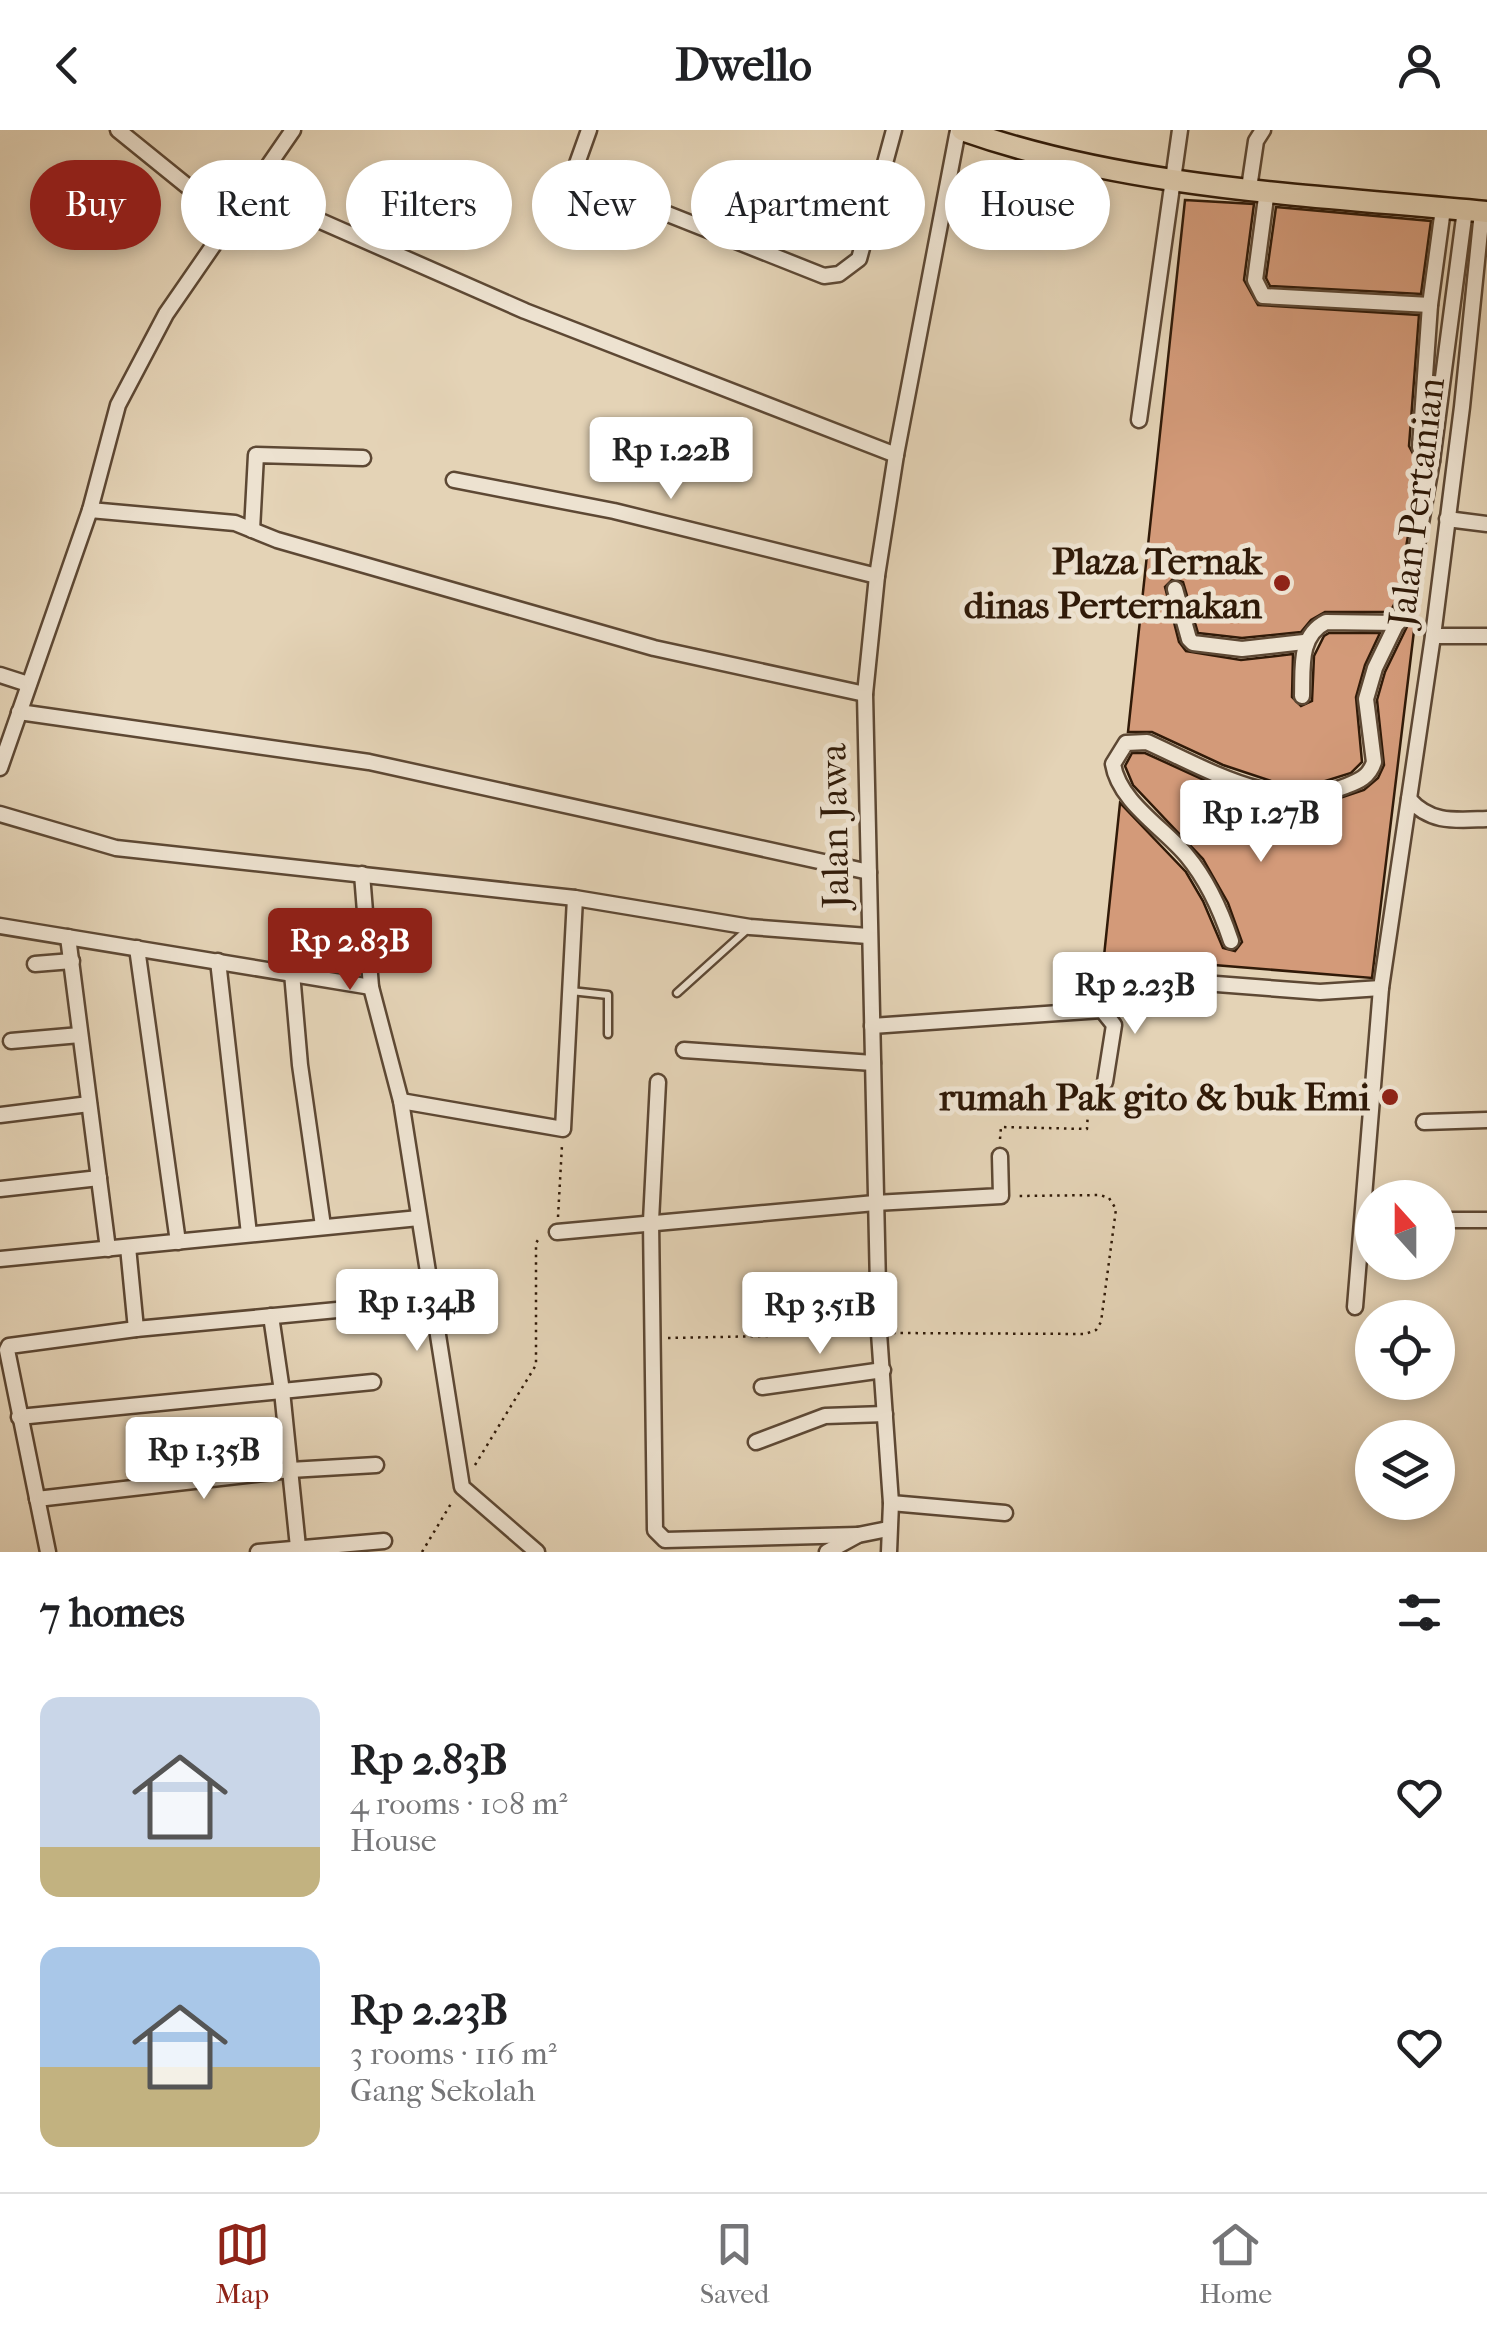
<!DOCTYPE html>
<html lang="en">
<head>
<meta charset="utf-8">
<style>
	:root { --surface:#fff; --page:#f2f2f2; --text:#202124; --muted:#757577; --line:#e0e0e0; --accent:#8f2418 }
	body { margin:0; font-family:"IM FELL French Canon",serif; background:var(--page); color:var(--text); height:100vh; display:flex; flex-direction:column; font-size:38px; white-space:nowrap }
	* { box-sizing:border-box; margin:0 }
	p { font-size:32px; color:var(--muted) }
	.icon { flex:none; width:55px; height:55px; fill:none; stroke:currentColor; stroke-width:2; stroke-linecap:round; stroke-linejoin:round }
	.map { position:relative; height:1422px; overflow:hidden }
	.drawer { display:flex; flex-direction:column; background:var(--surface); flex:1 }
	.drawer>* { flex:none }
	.top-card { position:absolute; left:30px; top:30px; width:1428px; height:90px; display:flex; gap:20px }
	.needle { width:65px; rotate:339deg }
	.tools { position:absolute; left:1355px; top:1050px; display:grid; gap:20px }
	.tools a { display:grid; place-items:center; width:100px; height:100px; border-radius:50%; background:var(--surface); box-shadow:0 5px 15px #0003; font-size:50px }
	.price { position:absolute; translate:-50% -85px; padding:0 22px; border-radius:10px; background:#fff; color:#222; font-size:32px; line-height:65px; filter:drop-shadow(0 2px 5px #0008) }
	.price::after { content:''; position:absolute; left:50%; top:60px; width:30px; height:22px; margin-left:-15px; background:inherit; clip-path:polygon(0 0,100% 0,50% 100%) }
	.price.active { background:var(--accent); color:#fff }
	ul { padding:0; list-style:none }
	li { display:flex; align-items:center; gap:30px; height:250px; padding:0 40px }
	li span { display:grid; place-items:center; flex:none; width:280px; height:200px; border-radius:20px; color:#555 }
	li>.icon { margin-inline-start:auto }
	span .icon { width:120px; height:120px; fill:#fffc; stroke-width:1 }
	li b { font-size:42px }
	h2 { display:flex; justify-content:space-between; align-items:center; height:120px; padding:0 40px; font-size:42px }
	.pill { padding:0 35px; border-radius:45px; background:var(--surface); box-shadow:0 5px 15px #0003; font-size:35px; line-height:90px }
	.pill.active { background:var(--accent); color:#fff }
	header { display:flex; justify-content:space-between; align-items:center; height:130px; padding:0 40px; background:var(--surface); font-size:45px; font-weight:800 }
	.tab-bar { display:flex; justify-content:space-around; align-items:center; height:140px; border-top:2px solid var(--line); background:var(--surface); font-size:28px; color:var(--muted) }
	.tab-bar a { display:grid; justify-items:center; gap:5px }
	.tab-bar .active { color:var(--accent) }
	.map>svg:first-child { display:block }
	.building { fill:#d39a79; stroke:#301a08; stroke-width:2.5 }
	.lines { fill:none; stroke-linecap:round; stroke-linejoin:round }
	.lane-casing { stroke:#5d4834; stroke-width:11 }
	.street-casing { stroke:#5d4834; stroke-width:19 }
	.primary-casing { stroke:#301a08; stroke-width:25 }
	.path { stroke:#301a08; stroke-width:2.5; stroke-dasharray:2.5 5; stroke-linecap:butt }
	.lane { stroke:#ede2d0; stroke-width:6 }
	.street { stroke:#ede2d0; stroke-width:14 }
	.primary { stroke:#e4d3b6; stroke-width:20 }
	.poi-dot { fill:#8f2418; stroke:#ede2d0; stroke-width:4 }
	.labels { text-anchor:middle; stroke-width:10; stroke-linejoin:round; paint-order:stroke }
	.street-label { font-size:38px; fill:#301a08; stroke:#ede2d0 }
	.poi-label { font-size:38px; font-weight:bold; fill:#301a08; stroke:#ede2d0; text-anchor:end }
</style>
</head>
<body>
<header><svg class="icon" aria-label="back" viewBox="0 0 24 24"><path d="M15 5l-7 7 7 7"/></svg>Dwello<svg class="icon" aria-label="person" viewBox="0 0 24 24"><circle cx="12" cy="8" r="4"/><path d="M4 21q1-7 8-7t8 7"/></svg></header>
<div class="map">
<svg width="1487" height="1422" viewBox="0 0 1487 1422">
	<rect width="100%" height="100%" fill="#e4d3b6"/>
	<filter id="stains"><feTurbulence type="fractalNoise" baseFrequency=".002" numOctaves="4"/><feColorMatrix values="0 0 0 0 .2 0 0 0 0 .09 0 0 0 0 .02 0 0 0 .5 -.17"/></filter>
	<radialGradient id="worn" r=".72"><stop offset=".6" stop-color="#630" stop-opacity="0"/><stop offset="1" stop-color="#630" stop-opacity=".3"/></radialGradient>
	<g class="building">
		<polygon points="1185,70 1254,74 1244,150 1258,175 1419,185 1409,316 1420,337 1397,469 1390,482 1325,482 1311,490 1301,502 1242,508 1198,503 1183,452 1173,449 1165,457 1179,512 1186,521 1241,530 1293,524 1292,567 1301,576 1312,571 1314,526 1324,506 1329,503 1380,503 1365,535 1356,567 1362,632 1351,643 1319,653 1271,651 1223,635 1152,602 1128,602"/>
		<polygon points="1276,77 1431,91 1421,164 1270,156 1266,148"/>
		<polygon points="1417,476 1372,848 1104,826 1120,673 1186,742 1203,771 1223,818 1235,821 1242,812 1228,773 1203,729 1133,655 1125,636 1132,623 1145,623 1215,655 1268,672 1322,674 1364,660 1378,648 1384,635 1377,570 1385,542"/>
	</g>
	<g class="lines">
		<defs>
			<g id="lane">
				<polyline points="571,861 608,865 608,904"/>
				<polyline points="677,863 749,798"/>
			</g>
			<g id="street">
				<polyline points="118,0 229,90"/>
				<polyline points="589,0 574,42 577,48 824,146 839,144 859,129 894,0"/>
				<polyline points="1249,58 1256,11 1263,0"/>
				<polyline points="250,60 525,181 896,325"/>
				<polyline points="1267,60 1255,150 1263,166 1430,175"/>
				<polyline points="1139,290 1180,0"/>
				<polyline points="1432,331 1425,328 1420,317 1430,175 1443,79"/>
				<polyline points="454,350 614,381 877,446"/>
				<polyline points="90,380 235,393 277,410 654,518 865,564"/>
				<polyline points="1447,389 1487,394"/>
				<polyline points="252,400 256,325 363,328"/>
				<polyline points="1175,459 1189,509 1193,513 1242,519 1304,512"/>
				<polyline points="1433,506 1487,506"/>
				<polyline points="0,545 28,554"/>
				<path d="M1302,566C1303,539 1298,506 1326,492L1398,493"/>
				<polyline points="19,582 369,632 869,742"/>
				<polyline points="0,638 90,380 118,275 166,184 293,0"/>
				<path d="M1409,669C1431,694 1456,690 1487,689"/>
				<polyline points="0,684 116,718 575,768 750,797 868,806"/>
				<polyline points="362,744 371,857 401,971 462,1357 537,1422"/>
				<polyline points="0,796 371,857"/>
				<polyline points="68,807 108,1119"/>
				<path d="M1231,811C1221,781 1207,750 1187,726C1164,698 1119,672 1113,634L1126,613L1147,612C1207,639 1279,684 1346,656C1359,651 1369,647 1374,632L1366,569L1375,538L1407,472L1432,331L1465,80"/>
				<polyline points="137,818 178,1112"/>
				<polyline points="218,831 249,1104"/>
				<polyline points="35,834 72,831"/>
				<polyline points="292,843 300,935 323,1096"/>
				<polyline points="1102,880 1114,895 1105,952"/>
				<polyline points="872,896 1102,880 1112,846 1320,862 1381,858"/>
				<polyline points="11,911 80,905"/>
				<polyline points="684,920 873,933"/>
				<polyline points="658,952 651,1091 655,1400 665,1410 858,1405"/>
				<polyline points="401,971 563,999 575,768"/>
				<polyline points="0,985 89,974"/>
				<polyline points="1424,992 1487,990"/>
				<polyline points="0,1059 99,1048"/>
				<polyline points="1438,1090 1486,1090"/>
				<polyline points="557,1102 875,1073 1001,1066 1000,1026"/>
				<polyline points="128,1117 136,1199"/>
				<polyline points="0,1129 419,1088"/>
				<polyline points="1355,1177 1381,858 1433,506 1462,277 1482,82"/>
				<polyline points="271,1186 282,1261 298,1417"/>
				<polyline points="762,1257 883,1240"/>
				<polyline points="19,1287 373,1252"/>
				<polyline points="756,1312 825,1286 885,1284"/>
				<polyline points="37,1369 290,1340 376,1335"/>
				<polyline points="891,1373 1005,1383"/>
				<polyline points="48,1422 7,1220 9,1216 136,1199 337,1180"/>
				<polyline points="258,1422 384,1411"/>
				<polyline points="827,1422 858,1405 888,1399"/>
				<polyline points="889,1422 891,1373 879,1203 865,564 877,446 896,325 958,0"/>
			</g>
			<path id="primary" d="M962,0C1129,59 1312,65 1487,82"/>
		</defs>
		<use href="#lane" class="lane-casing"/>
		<use href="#street" class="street-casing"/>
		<use href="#primary" class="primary-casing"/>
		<g class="path">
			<polyline points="1000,1009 1001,997 1087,999 1088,981 1100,965"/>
			<polyline points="558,1087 562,1015"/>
			<polyline points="893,1203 1085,1204 1096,1200 1101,1192 1116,1079 1109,1068 1100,1065 1018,1066"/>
			<polyline points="668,1208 865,1204"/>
			<polyline points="475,1335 536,1235 536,1113 540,1107"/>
			<polyline points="422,1422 452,1372"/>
		</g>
		<use href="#lane" class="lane"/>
		<use href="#street" class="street"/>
		<use href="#primary" class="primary"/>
	</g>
	<g class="poi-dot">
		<circle cx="1282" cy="453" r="10"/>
		<circle cx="1390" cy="967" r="10"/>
	</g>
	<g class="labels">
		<g class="street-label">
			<text transform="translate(1416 372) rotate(-83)" y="13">Jalan Pertanian</text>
			<text transform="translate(834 696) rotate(-91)" y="13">Jalan Jawa</text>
		</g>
		<g class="poi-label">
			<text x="1262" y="444">Plaza Ternak<tspan x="1262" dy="44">dinas Perternakan</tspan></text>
			<text x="1370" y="980">rumah Pak gito &amp; buk Emi</text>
		</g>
	</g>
	<rect width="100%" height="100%" filter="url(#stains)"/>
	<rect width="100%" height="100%" fill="url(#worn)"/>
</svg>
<div class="tools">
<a><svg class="needle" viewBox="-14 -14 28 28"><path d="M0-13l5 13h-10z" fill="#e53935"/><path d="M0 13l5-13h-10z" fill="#757577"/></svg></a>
<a><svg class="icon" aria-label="locate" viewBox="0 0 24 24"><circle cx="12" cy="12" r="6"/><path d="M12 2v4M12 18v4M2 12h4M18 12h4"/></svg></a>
<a><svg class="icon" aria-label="layers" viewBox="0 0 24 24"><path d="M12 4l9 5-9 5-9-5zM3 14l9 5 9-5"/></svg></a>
</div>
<b class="price" style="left:671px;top:372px">Rp 1.22B</b>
<b class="price" style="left:1261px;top:735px">Rp 1.27B</b>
<b class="price active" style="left:350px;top:863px">Rp 2.83B</b>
<b class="price" style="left:1135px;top:907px">Rp 2.23B</b>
<b class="price" style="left:417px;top:1224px">Rp 1.34B</b>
<b class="price" style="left:820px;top:1227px">Rp 3.51B</b>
<b class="price" style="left:204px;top:1372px">Rp 1.35B</b>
<div class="top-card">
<a class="pill active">Buy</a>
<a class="pill">Rent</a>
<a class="pill">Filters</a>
<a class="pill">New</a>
<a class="pill">Apartment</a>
<a class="pill">House</a>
</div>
</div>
<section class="drawer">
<h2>7 homes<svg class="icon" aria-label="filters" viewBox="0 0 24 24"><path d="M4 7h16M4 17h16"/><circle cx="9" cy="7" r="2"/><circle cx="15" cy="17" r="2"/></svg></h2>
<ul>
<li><span style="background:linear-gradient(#c9d6e8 75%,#c2b280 0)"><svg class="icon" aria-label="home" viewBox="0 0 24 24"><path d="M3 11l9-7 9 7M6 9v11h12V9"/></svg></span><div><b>Rp 2.83B</b><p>4 rooms · 108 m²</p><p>House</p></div><svg class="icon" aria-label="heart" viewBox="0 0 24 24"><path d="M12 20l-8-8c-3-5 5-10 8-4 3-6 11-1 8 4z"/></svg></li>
<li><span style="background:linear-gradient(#a9c7e8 60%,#c2b280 0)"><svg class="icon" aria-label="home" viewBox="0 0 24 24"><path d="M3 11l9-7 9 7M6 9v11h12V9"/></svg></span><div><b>Rp 2.23B</b><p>3 rooms · 116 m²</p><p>Gang Sekolah</p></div><svg class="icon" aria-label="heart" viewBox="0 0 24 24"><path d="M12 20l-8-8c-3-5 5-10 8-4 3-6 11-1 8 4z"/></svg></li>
</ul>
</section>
<nav class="tab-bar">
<a class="active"><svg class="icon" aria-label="map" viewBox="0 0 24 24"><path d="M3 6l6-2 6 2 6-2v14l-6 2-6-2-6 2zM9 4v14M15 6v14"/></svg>Map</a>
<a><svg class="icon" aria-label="saved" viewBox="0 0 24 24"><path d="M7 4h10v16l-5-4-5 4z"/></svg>Saved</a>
<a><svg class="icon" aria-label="home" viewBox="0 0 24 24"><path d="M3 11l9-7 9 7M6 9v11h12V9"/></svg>Home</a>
</nav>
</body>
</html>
